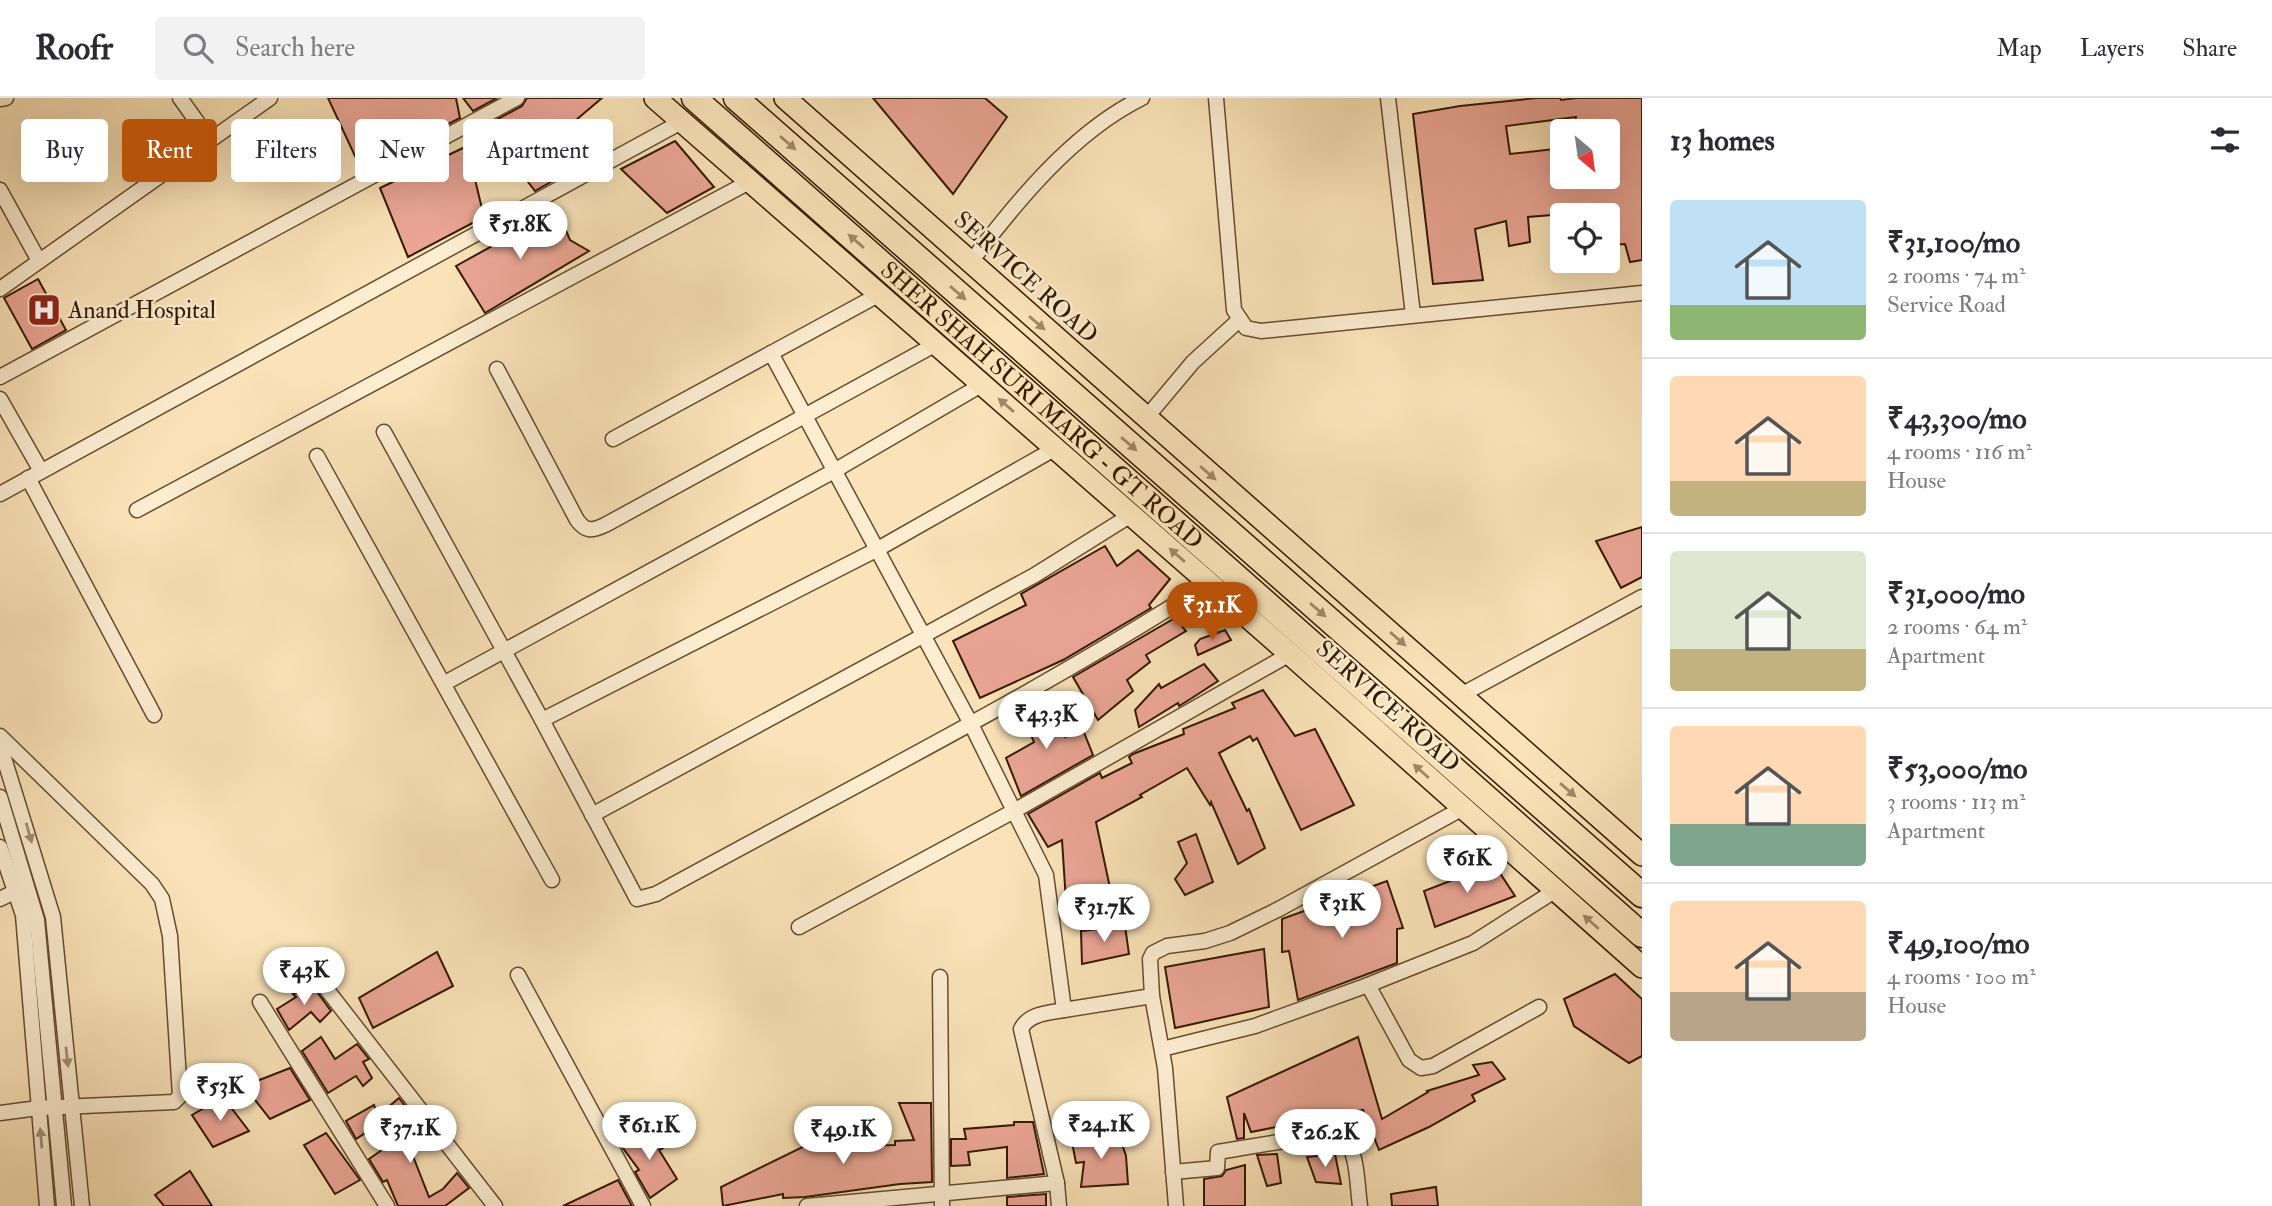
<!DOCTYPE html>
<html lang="en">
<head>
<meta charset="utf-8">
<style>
	:root { --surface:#fff; --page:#f2f2f3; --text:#2b2b33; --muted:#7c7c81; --line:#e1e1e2; --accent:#b45309 }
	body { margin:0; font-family:"IM FELL Double Pica",serif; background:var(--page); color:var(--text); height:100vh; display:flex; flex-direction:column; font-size:26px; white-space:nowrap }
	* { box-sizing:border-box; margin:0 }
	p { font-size:23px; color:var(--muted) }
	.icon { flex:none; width:38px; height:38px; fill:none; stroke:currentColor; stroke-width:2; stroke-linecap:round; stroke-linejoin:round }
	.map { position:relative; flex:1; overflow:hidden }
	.sheet { display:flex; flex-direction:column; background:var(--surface); width:630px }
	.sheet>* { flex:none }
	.banner { position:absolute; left:21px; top:21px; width:665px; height:63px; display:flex; gap:14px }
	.needle { width:46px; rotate:151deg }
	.fabs { position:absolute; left:1550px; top:21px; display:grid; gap:14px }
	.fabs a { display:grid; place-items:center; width:70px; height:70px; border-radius:7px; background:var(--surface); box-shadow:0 7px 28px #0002; font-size:35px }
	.price { position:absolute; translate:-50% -60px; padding:0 16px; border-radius:24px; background:#fff; color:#222; font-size:23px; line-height:46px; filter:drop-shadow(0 2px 4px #0008) }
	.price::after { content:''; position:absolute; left:50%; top:42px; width:21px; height:16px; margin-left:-10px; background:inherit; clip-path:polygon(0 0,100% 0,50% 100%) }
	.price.selected { background:var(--accent); color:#fff }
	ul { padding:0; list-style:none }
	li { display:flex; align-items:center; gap:21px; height:175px; padding:0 28px }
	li+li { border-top:2px solid var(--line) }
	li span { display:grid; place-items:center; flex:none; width:196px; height:140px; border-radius:7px; color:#555 }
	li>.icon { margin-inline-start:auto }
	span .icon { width:84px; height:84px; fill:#fffc; stroke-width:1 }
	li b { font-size:30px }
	h2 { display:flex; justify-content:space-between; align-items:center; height:84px; padding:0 28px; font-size:30px }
	.chip { padding:0 24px; border-radius:7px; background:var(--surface); box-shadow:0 7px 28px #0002; font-size:24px; line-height:63px }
	.chip.selected { background:var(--accent); color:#fff }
	header { display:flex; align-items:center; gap:42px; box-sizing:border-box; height:98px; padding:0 35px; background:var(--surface); border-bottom:2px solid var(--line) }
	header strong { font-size:33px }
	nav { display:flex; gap:38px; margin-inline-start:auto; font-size:24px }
	.search { width:490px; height:63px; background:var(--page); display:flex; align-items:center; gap:18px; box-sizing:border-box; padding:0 24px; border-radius:7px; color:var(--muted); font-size:26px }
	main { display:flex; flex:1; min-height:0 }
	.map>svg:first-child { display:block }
	.building { fill:#eba696; stroke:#351901; stroke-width:2; fill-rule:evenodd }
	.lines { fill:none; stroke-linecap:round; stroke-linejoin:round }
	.street-casing { stroke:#664c2f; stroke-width:17 }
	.primary-casing { stroke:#351901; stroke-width:24 }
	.highway-casing { stroke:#351901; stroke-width:27 }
	.street { stroke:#fcedd1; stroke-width:14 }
	.primary { stroke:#fae3b8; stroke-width:21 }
	.highway { stroke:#fae3b8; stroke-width:24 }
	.oneway { fill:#a18866 }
	.oneway2 { fill:#a28e73 }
	.labels { text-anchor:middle; stroke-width:5; stroke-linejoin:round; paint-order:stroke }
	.street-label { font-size:24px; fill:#351901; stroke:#fcedd1 }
	.poi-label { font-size:24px; fill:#351901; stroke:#fcedd1; text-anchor:start }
</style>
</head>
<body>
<header>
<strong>Roofr</strong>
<div class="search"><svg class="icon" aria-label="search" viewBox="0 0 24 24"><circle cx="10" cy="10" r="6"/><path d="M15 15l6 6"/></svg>Search here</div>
<nav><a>Map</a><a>Layers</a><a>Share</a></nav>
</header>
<main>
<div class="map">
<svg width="1642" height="1108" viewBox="0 0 1642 1108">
	<rect width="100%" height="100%" fill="#fae3b8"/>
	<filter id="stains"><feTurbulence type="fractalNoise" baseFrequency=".00286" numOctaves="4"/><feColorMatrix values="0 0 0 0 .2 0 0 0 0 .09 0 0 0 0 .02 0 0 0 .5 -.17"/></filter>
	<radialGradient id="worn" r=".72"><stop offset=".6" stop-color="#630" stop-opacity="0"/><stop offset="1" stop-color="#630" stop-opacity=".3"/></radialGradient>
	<g class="building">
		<polygon points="328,0 456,0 460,20 361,71"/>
		<polygon points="463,0 497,0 473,13"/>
		<polygon points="527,0 602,0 576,22 603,54 535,93 485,28 522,8"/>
		<polygon points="873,0 985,0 1007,19 953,96"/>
		<path d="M1537,0H1560L1561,2L1577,0H1642V162L1630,164L1625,146L1608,147V117H1589V114L1528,119L1530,144L1509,148L1506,123L1475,131L1483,182L1433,186L1413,16L1460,8ZM1576,19L1575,23L1599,24L1600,33H1608V79L1579,87V79H1563V50L1510,56L1506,28Z"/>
		<polygon points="675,43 714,89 667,115 621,71"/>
		<polygon points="467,48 484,119 408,159 380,90"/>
		<polygon points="557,112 570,142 589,153 485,215 456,168"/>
		<polygon points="38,181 66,232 32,251 4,200"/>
		<polygon points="1642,429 1642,479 1621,490 1596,443"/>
		<polygon points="1105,448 1117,468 1138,452 1170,481 1149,507 1151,510 1063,562 980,600 953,543 1026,507 1021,496"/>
		<polygon points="1175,520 1186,533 1146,557 1150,564 1127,582 1133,593 1098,622 1073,579"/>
		<polygon points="1225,532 1231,542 1198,557 1195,547 1200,541"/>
		<polygon points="1204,566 1218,583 1192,600 1179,608 1178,605 1139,629 1135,612 1159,586 1161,590"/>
		<polygon points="1263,592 1295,638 1315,631 1354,707 1301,732 1257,640 1253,643 1250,638 1219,655 1247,713 1249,711 1265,750 1238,766 1211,704 1210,707 1187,670 1140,697 1142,699 1096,724 1113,804 1067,819 1062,742 1048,749 1028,716 1100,675 1102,680 1132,665 1129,659 1133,656 1184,636 1183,631 1235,610 1232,605"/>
		<polygon points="1039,603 1065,639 1083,632 1093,657 1021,698 1006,660 1034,644 1021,614"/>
		<polygon points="1196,736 1213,784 1185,797 1175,781 1187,765 1178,744"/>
		<polygon points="1494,766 1515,798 1435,829 1424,793"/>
		<polygon points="1387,783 1403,830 1397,831 1397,865 1298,902 1289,853 1282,854 1282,821"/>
		<polygon points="1125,828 1129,856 1082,866 1081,833"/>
		<polygon points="1264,851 1269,909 1175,930 1165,869"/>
		<polygon points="437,854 453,888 373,930 359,900"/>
		<polygon points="1615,876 1642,901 1642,958 1629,965 1574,928 1564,901"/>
		<polygon points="312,887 331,913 320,924 311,914 289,932 277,911 296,899 293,896"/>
		<polygon points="321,939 335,961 357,946 369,961 363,964 372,980 363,988 356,978 328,995 302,953"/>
		<polygon points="1358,939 1382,1021 1428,994 1427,993 1479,977 1473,967 1492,964 1505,981 1472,997 1475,1003 1429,1029 1379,1052 1363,1012 1251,1034 1244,1015 1244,1040 1237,1041 1227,999"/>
		<polygon points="290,970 310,1002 270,1021 244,988"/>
		<polygon points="223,999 249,1033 213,1049 192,1017"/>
		<polygon points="399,1000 430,1040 411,1053 429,1099 443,1091 457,1075 469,1090 445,1108 398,1108 387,1082 383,1084 369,1061 402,1038 386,1011"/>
		<polygon points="899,1005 931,1005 932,1084 900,1086 805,1099 783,1100 783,1096 723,1108 721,1089 829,1036 830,1048 895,1047 895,1043 914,1042"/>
		<polygon points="374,1007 380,1025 356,1041 346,1023"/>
		<polygon points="1014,1024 1033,1024 1044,1076 1007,1080 1007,1049 968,1054 970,1067 951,1068 951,1041 966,1041 964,1031 1014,1027"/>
		<polygon points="649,1029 663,1050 659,1052 677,1081 650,1100 635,1074 639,1072 620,1046"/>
		<polygon points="326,1035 360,1082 335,1096 304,1047"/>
		<polygon points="1071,1039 1120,1040 1126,1058 1128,1086 1081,1089 1084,1064 1076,1065"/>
		<polygon points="1277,1056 1281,1085 1267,1088 1257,1057"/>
		<polygon points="1335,1056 1341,1086 1316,1084 1307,1059"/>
		<polygon points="1245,1067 1245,1108 1204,1108 1204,1081 1222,1078 1226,1072"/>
		<polygon points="190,1073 212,1108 164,1108 155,1097"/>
		<polygon points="618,1082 632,1108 563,1108"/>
		<polygon points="1436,1089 1438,1108 1392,1108 1391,1096"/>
		<polygon points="1046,1096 1046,1108 1007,1108 1007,1099"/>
	</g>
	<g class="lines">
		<defs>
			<g id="street">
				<polyline points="180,0 210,42"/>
				<polyline points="1216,0 1234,212 1246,230 1261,233 1642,195"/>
				<polyline points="1388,0 1413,217"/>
				<polyline points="0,1 6,0"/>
				<polyline points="0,92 39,163"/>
				<path d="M970,165C1016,104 1073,34 1142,0"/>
				<polyline points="0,191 270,0"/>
				<polyline points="771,255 970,624 1014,713 799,829"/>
				<path d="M497,271L577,422C586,434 592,433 605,427L936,246"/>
				<polyline points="0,279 517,0"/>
				<polyline points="0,301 41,373"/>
				<polyline points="1146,320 1193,264 1239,222"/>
				<polyline points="384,334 542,622"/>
				<polyline points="613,341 880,196"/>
				<path d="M1056,350L876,452L542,622L637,801L656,796C841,694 1032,599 1209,485"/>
				<polyline points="317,358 552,782"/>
				<polyline points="28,380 154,617"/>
				<polyline points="0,396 683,23"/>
				<polyline points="137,412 751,83"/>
				<polyline points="445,585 834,373 983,286"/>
				<polyline points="1461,597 1642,499"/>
				<polyline points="0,638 152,786 162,801 170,838 180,998 174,1004 38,1010 0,1015"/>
				<polyline points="0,647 53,819 82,1108"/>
				<polyline points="0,699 37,822 64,1108"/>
				<polyline points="592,717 1035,477 1131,417"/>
				<polyline points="0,749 23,817 47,1108"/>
				<polyline points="0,801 24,789"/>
				<polyline points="518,877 643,1108"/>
				<polyline points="940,879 942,1108"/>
				<polyline points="321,884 495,1108"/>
				<polyline points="1368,887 1409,962 1421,970 1433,968 1539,909"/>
				<polyline points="260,904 387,1108"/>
				<polyline points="1064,912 1152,898"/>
				<polyline points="1162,951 1255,928 1368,887 1473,845 1556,792"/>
				<path d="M1173,1074L1217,1070L1218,1054L1332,1035L1342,1036C1358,1052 1357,1087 1360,1108"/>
				<polyline points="807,1108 1057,1085"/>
				<path d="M1059,1108L1057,1085L1021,931C1029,915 1049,915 1064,912L1046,777L1014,713L1290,556"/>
				<polyline points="1176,1108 1165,970 1152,898 1150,861 1153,855 1167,848 1205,843 1230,835 1279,811 1463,710"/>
			</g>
			<g id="primary">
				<polyline points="655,0 1290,556 1642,869"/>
				<polyline points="785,0 1642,757"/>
			</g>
			<g id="highway">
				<path id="s1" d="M694,0L1642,837"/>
				<polyline points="736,0 1642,797"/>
			</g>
		</defs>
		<use href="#street" class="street-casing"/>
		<use href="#primary" class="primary-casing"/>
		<use href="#highway" class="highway-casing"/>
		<use href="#street" class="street"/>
		<use href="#primary" class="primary"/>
		<use href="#highway" class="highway"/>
	</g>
	<defs><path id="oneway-solid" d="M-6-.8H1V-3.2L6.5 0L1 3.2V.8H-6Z" transform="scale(1.75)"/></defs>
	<g class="oneway">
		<use href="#oneway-solid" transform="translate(788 45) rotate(41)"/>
		<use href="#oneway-solid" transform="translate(856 143) rotate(-139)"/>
		<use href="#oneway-solid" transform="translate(958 195) rotate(41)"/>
		<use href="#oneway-solid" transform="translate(1037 225) rotate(41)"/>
		<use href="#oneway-solid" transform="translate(1006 307) rotate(-139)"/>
		<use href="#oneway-solid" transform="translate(1129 346) rotate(41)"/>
		<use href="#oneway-solid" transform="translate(1208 375) rotate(41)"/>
		<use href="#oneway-solid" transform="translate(1177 457) rotate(-139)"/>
		<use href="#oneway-solid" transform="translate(1318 512) rotate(41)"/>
		<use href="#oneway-solid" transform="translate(1398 541) rotate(41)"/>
		<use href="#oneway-solid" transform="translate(1421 673) rotate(-138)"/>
		<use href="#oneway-solid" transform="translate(1568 692) rotate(41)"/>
		<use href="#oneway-solid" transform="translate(1591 824) rotate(-138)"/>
	</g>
	<g class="oneway2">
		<use href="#oneway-solid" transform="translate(29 735) rotate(74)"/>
		<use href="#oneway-solid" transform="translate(67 959) rotate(84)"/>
		<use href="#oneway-solid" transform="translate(41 1040) rotate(-95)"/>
	</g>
	<defs>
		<symbol id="hospital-square" viewBox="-11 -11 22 22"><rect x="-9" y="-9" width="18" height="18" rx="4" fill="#8f2418" stroke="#fcedd1"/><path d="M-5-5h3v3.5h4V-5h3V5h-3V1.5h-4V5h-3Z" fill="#fff"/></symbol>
	</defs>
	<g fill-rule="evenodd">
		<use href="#hospital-square" x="25" y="193" width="38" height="38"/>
	</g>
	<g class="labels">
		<g class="street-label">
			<text transform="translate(1026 179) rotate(42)" y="8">SERVICE ROAD</text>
			<text dy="8" stroke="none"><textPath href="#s1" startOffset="464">SHER SHAH SURI MARG - GT ROAD</textPath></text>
			<text transform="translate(1388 608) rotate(42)" y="8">SERVICE ROAD</text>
		</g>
		<g class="poi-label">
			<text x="68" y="220">Anand Hospital</text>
		</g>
	</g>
	<rect width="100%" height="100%" filter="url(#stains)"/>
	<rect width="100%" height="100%" fill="url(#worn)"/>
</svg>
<div class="fabs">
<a><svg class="needle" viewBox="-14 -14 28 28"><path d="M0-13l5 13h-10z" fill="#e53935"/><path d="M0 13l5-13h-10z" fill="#7c7c81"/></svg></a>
<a><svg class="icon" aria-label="locate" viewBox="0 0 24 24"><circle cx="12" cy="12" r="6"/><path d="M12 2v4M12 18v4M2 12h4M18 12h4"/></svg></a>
</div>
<b class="price" style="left:520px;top:163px">₹51.8K</b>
<b class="price selected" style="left:1212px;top:544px">₹31.1K</b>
<b class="price" style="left:1046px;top:653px">₹43.3K</b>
<b class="price" style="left:1467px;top:797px">₹61K</b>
<b class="price" style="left:1342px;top:842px">₹31K</b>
<b class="price" style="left:1104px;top:846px">₹31.7K</b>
<b class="price" style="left:304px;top:909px">₹43K</b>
<b class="price" style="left:220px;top:1025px">₹53K</b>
<b class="price" style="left:1101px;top:1063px">₹24.1K</b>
<b class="price" style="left:649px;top:1064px">₹61.1K</b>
<b class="price" style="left:410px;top:1067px">₹37.1K</b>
<b class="price" style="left:843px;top:1068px">₹49.1K</b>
<b class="price" style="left:1325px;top:1071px">₹26.2K</b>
<div class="banner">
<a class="chip">Buy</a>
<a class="chip selected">Rent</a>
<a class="chip">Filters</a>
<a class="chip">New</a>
<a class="chip">Apartment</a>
</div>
</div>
<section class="sheet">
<h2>13 homes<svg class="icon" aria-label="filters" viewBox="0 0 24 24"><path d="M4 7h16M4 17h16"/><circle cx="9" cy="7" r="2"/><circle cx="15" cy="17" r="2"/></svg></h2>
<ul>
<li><span style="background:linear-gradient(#bfe0f5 75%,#8fb573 0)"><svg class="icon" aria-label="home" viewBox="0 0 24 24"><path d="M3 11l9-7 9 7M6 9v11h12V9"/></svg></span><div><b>₹31,100/mo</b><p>2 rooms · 74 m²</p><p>Service Road</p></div></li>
<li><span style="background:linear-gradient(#ffd9b3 75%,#c2b280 0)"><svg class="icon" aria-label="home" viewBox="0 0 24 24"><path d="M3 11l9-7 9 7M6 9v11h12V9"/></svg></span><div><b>₹43,300/mo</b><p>4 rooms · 116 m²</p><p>House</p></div></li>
<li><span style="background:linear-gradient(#dfe7d0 70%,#c2b280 0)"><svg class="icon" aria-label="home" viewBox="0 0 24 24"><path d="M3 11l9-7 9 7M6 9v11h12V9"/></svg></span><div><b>₹31,000/mo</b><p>2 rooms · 64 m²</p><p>Apartment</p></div></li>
<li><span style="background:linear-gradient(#ffd9b3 70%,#7fa58c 0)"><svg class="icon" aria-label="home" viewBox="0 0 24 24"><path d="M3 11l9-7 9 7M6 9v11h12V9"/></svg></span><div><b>₹53,000/mo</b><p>3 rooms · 113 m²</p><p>Apartment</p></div></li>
<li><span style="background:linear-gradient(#ffd9b3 65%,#b9a48a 0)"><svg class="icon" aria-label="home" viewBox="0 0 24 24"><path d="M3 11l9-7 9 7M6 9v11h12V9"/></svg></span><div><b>₹49,100/mo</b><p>4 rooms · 100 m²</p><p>House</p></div></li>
</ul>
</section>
</main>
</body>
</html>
